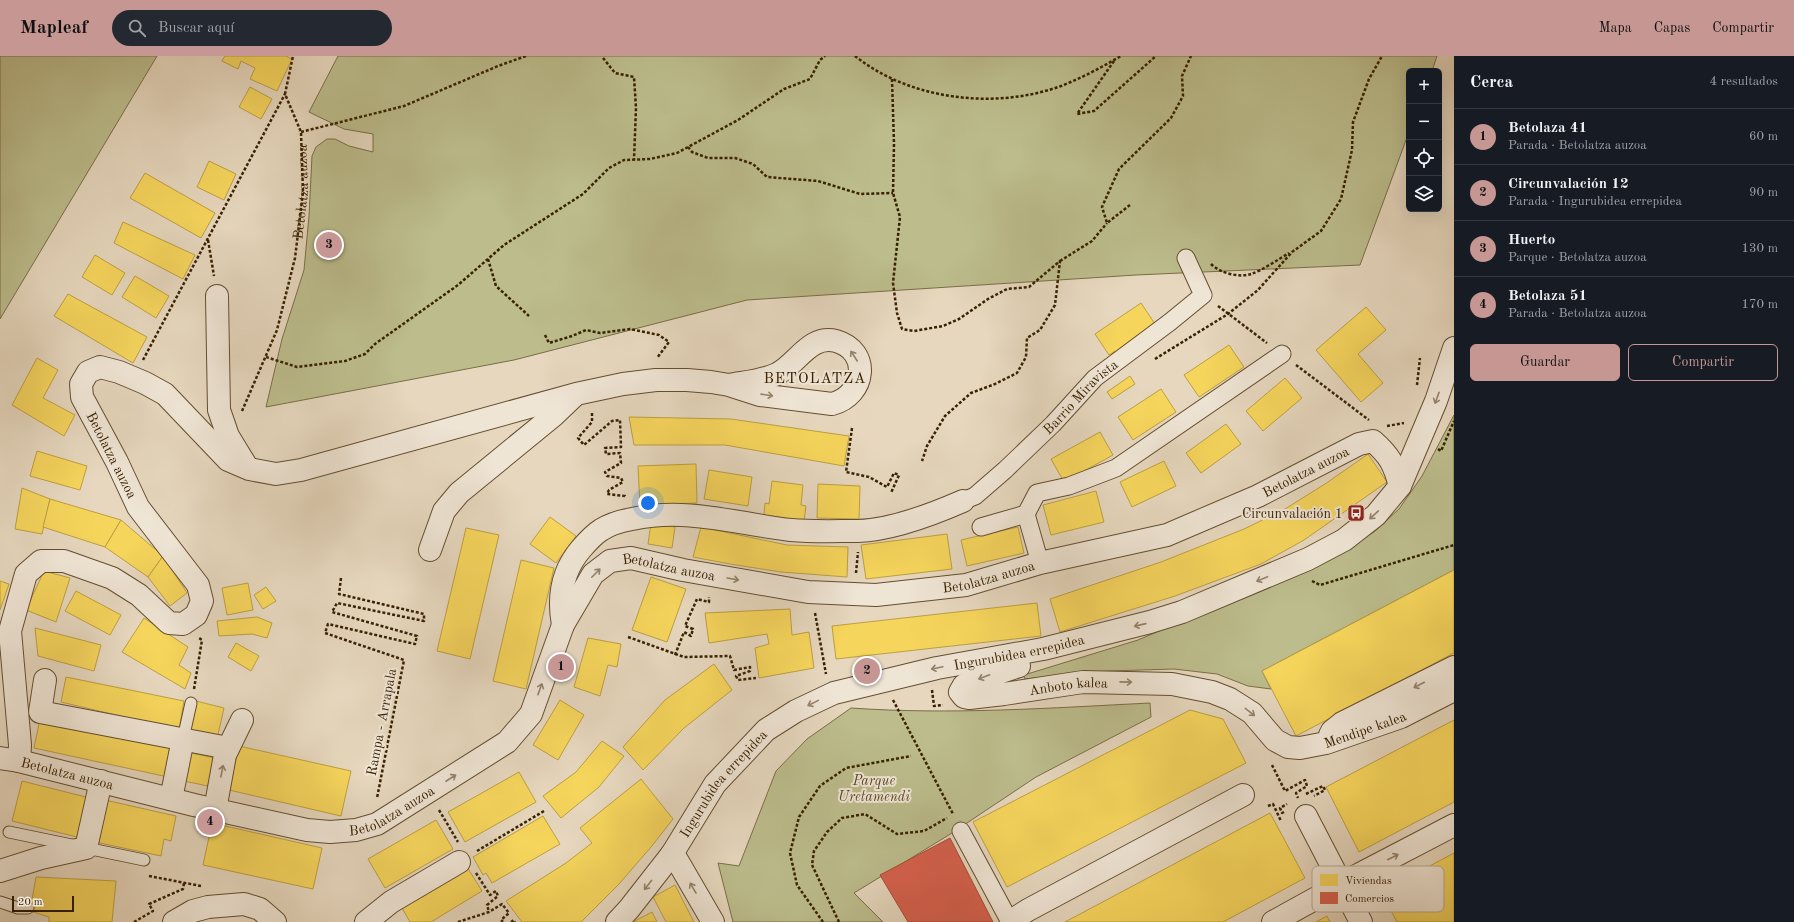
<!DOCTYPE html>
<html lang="es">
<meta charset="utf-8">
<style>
body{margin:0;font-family:"Old Standard TT",serif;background:#242831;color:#f1f3f6}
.controls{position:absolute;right:12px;top:12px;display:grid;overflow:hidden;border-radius:6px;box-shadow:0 4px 16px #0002}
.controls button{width:36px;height:36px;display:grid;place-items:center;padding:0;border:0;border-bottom:1px solid #363941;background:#171b24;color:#f1f3f6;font:20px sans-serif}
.scale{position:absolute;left:12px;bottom:10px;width:62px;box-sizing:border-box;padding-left:4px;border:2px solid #382101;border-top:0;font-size:11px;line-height:14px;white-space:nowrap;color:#382101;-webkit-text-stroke:3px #efe5d5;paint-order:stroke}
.you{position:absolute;left:648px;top:447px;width:14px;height:14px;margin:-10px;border:3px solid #fff;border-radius:50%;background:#1a73e8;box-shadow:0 0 0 6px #1a73e833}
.badge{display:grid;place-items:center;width:26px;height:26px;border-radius:50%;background:#c59692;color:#111;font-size:13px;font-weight:700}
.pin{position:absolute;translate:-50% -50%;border:2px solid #fff;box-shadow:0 1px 4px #0006}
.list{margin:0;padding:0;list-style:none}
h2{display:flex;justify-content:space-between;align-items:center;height:52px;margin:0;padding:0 16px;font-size:17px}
h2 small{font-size:13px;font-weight:400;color:#9ea1a6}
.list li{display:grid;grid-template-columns:26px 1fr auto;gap:12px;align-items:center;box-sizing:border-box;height:56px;padding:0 16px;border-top:1px solid #363941}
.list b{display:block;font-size:15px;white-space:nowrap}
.list p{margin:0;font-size:13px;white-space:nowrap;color:#9ea1a6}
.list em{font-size:13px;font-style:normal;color:#9ea1a6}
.actions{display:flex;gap:8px;padding:12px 16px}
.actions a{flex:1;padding:9px 0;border:1px solid #c59692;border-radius:6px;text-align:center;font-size:14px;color:#c59692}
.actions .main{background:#c59692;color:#111}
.icon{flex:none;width:22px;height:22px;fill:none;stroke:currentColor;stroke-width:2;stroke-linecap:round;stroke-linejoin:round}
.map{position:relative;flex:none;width:1454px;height:866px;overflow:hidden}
header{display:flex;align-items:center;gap:24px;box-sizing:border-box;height:56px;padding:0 20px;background:#c59692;color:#111}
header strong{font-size:19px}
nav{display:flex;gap:22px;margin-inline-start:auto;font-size:14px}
.search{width:280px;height:36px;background:#242831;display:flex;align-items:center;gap:10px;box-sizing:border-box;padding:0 14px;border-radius:22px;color:#9ea1a6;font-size:15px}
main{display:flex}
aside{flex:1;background:#171b24}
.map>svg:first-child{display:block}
.green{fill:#bcbc8c;stroke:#7a6e46}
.homes{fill:#f6d55c;stroke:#bd9f41}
.shops{fill:#d6604d;stroke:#a74d36}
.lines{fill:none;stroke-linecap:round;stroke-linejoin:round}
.service-casing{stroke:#644e30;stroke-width:13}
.pedestrian-casing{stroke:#644e30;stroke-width:19}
.minor-casing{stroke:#644e30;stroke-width:24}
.path{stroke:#382101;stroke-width:2.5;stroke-dasharray:3 2;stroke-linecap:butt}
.service{stroke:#efe5d5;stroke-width:11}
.pedestrian{stroke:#efe5d5;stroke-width:17}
.minor{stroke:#efe5d5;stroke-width:22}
.oneway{stroke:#94836b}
.labels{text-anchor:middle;stroke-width:4;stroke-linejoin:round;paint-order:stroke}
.street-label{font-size:14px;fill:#382101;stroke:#efe5d5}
.poi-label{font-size:14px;fill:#382101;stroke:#efe5d5;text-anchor:end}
.park-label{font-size:14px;font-style:italic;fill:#594824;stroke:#efe5d5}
.neighbourhood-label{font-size:15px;letter-spacing:1px;fill:#382101;stroke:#efe5d5}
.key{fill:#efe5d5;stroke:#b8aa95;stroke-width:1}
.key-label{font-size:11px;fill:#382101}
</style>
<header>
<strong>Mapleaf</strong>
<div class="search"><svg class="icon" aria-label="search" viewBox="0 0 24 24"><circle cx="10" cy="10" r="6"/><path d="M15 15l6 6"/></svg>Buscar aquí</div>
<nav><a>Mapa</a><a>Capas</a><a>Compartir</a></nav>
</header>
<main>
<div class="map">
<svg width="1454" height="866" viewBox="0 0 1454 866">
<rect width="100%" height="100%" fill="#e6d7be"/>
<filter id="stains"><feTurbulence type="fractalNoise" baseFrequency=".005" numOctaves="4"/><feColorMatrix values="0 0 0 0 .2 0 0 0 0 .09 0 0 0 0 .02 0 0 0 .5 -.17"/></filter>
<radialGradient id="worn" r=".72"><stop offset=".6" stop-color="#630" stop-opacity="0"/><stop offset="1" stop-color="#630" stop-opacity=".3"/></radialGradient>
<g class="green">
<polygon points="0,0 157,0 0,263"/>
<polygon points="338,0 1437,0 1432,15 1409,15 1409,76 1360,209 1136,219 747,244 514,304 266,351 282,283 304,214 309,160 312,100 316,91 327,83 335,83 349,90 373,96 373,78 344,73 309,56"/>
<polygon points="1454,359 1454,514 1262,615 1271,633 1248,630 1217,618 1174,613 1108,615 1025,623 1024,621 1024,619 1138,584 1324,505 1374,476 1399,453 1422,420"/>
<path d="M1150 647 1151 661 1036 721 952 777 854 837 883 866H733L718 807 739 810 776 715 807 683 851 652C951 659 1050 652 1150 647Z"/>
</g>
<g class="homes">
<polygon points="225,0 286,0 292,3 277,35 250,23 255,12 241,5 238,13 222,5"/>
<polygon points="250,31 272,43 261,63 239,51"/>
<polygon points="209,105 236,118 224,144 197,131"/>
<polygon points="145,117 215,157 201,182 130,142"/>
<polygon points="123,166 195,199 183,223 114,187"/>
<polygon points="95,199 125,217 112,239 82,221"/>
<polygon points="135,220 169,240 156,262 122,241"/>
<polygon points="68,238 147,281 133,307 54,260"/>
<polygon points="1141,247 1155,268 1117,298 1115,295 1109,299 1095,278"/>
<polygon points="1366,251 1386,274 1358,298 1383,327 1361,346 1316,294"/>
<polygon points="1229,289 1244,311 1199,341 1184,319"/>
<polygon points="37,302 58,314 43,342 75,359 64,380 12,349"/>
<polygon points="1130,320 1135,328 1112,343 1107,336"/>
<polygon points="1285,322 1302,342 1263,375 1246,355"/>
<polygon points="1161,333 1176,356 1133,384 1118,361"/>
<polygon points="629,361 731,363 849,380 844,410 725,389 634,389"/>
<polygon points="1226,368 1241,388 1201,417 1186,397"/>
<polygon points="1100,376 1113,399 1064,426 1051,403"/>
<polygon points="37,395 87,410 80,434 30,420"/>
<polygon points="1368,398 1387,426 1304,484 1261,508 1175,540 1060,576 1050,543 1161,506 1244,473 1285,453 1325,428"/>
<polygon points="1164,405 1176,430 1132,451 1120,426"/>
<polygon points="696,408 697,447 640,449 638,410"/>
<polygon points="709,414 752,421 748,450 704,443"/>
<polygon points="772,425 803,429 801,449 806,450 804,465 764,459 765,447 769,448"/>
<polygon points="818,428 860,430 859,463 817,462"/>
<polygon points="22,432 50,443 42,478 15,473"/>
<polygon points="1096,435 1104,466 1051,479 1043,449"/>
<polygon points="50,443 121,464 105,491 43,471"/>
<polygon points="550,461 576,480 556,507 530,488"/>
<polygon points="121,464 163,500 148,521 105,491"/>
<polygon points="651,467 675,471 672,492 648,488"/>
<polygon points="701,471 787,489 848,491 847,521 781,516 730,508 693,501"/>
<polygon points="1018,471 1024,497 967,510 961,484"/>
<polygon points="466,472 499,479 470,603 437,595"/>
<polygon points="947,478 952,513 866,523 861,489"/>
<polygon points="163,500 187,537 170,550 148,521"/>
<polygon points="521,504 554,512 526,633 493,625"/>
<polygon points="1454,514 1454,597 1296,680 1262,615"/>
<polygon points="44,515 70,522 56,566 26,554"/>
<polygon points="651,521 686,533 667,586 632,574"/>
<polygon points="0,525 9,528 0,554"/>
<polygon points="248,527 253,554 227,559 222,532"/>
<polygon points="266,531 276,545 263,553 254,539"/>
<polygon points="76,535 121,559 110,579 65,555"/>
<polygon points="1037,547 1041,580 836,603 832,570"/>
<polygon points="790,553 792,579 809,576 814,612 759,622 755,592 769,588 767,578 709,587 705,557"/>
<polygon points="257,561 272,567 267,582 252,578 219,580 217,565"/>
<polygon points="144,562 188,591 179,609 191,617 185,633 122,596"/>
<polygon points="35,572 101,589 94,615 38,600"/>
<polygon points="588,582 621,588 617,611 608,609 600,640 574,631"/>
<polygon points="236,587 259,600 251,615 228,601"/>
<polygon points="714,608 732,634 684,672 643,714 623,691 665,644"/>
<polygon points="66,621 184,645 179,674 61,646"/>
<polygon points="560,644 584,659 558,704 533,689"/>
<polygon points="196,645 224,652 217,683 189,676"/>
<polygon points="1190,654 1223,663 1246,707 1007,831 973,766"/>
<polygon points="40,663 174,692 168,721 34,692"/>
<polygon points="1454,664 1454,746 1359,796 1326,731"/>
<polygon points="602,685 624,700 599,731 561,762 543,740 576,716"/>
<polygon points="239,690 351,715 341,760 229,734"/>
<polygon points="186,696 215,702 208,730 179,724"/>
<polygon points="519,716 536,746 465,786 448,756"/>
<polygon points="641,723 673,763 651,791 619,828 581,866 522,866 506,845 566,807 592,787 580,772"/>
<polygon points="22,725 90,742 81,782 12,765"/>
<polygon points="105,744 176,760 171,785 164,783 161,800 95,786"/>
<polygon points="1270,757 1305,822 1223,866 1065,866"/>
<polygon points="543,760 560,788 492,827 486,817 483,819 473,801"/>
<polygon points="436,764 453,793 385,832 368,803"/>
<polygon points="212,767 322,792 313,833 203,809"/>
<polygon points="1454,797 1454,866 1397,866 1381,836"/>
<polygon points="464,806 482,835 431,866 410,866 398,845"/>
<polygon points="36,821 116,825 112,866 49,866 49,861 30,855"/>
<polygon points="675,829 694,866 666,866 653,841"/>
<polygon points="652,856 657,866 633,866"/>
<polygon points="1327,860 1330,866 1316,866"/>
</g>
<polygon class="shops" points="950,782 993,866 908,866 880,819"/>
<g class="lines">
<defs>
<g id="service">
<polyline points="183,683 191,647"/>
<polyline points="9,776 144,804"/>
<polyline points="0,846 18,852 28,852"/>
</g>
<g id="pedestrian">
<path id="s2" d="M963 445 975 440 1005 414 1053 368 1095 322 1170 266 1203 239 1186 202"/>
<polyline points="1026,458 1040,507"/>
<polyline points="981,471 1026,458 1037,437 1069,430 1116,412 1282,298"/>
<polyline points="961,775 1010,866"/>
</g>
<g id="minor">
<polyline points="217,240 219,354 228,380 247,411"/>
<polyline points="430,494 444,455 459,437 553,360 575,339"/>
<path d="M563 569C558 542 562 515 581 493 587 486 593 479 601 474 610 468 621 465 632 463 688 451 737 468 791 474 813 476 836 475 858 475 892 474 931 459 963 445"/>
<path id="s3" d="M1019 610 971 626 964 629 960 636 964 641 969 642 1004 638 1083 626 1172 628 1212 636 1230 643 1252 657 1275 684 1288 691 1300 692 1326 687 1401 661 1454 634"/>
<polyline points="45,624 40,656 228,692"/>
<polyline points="1330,679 1332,675 1342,667 1454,611"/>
<path id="s4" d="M0 702 19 705 194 749 307 774 330 776 356 774 377 768 507 686 531 658 563 569 593 518 610 505 631 502 683 514 808 536 876 539 966 529 1040 507 1167 479 1258 440 1359 388 1373 385C1390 400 1394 408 1400 430"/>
<path d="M19 705 20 689 10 575 26 518 41 505H64L112 522 139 539 169 567 183 568 196 559 202 545 198 529 138 451 117 406 82 341 81 328 88 316 100 311 119 316 145 327 165 338 228 404 249 413 276 418 301 414 576 338 623 328 656 324H687L711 326 729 329 760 339 832 348C866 339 871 295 836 285 810 278 797 308 777 318 762 325 745 326 729 329"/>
<polyline points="171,743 183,683"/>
<polyline points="215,754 225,699 242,664"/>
<polyline points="1306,760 1361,866"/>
<polyline points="672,798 677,804 713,866"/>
<polyline points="0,815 41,802 86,792 101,725"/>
<polyline points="174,866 193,855 208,851 244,848 260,853 275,866"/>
<polyline points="366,866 391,846 459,806"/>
<path id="s5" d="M617 866 629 853 672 798 715 728 766 674 796 655 834 637 937 612 1043 593 1150 566 1182 556 1308 503 1344 484 1376 459 1400 430 1436 345 1454 292"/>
<polyline points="1014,866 1017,861 1028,854 1243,739"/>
<polyline points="1273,866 1360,818 1454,769"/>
</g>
</defs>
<use href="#service" class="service-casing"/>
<use href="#pedestrian" class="pedestrian-casing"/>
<use href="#minor" class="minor-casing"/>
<g class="path">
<path d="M855 0C910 44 995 54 1061 30 1082 22 1102 11 1121 0"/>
<polyline points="603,2 615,17 634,21 636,52 634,104"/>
<polyline points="1114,5 1077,58 1094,55 1156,0"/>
<polyline points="892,23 894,88 893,137 900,161 893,227 897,257 902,273 914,275 943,270 959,263 988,243 1007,233 1029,231 1060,205 1055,249 1040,274 1027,282 1026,301 1017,317 995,328 971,337 945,360 927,390 922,405"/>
<polyline points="301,76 404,50 498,10 526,0"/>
<polyline points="688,91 692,96 708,102 735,102 753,108 767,121 818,125 860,138 893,137"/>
<polyline points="1130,149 1107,167 1102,151 1119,113 1171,62 1183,40 1182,20 1191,0"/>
<polyline points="208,184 214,220"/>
<polyline points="488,203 496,230 529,260"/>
<polyline points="1060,205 1092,185 1107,167"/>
<path d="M1211 208C1220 217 1239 222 1251 218 1261 215 1279 203 1289 197"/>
<polyline points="1218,250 1267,287"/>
<polyline points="545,279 549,287 572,280 586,274 600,277 630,273 659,279 669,286 657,302"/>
<polyline points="266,301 297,311 345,305 365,298 375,288 458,229 504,189 583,138 609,112 624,104 650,103 677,97 738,64 784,33 810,23 820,4 825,0"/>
<polyline points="1155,303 1228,258 1258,234 1292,196 1321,175 1341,143 1352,94 1353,66 1369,23 1382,0"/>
<polyline points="143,304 285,38"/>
<polyline points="1296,309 1369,364"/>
<polyline points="1417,329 1420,302"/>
<path id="s1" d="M242 355 277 274 295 202 303 136 301 76 285 38 293 0"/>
<polyline points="592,357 592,366 578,382 584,389 612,365 620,364 621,391 605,392 606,398 620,397 621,407 605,416 607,420 621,422 623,426 609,434 607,438 625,440 626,442"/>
<polyline points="1387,370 1404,367"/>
<polyline points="852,372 846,416 869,421 887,431 894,417 899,419 891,437"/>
<polyline points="1438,393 1441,395 1454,365"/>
<polyline points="856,517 858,496"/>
<polyline points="341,522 339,538 424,558 424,565 337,547 332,556 417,580 415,588 328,568 325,577 404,604 377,742"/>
<polyline points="1312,525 1320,529 1454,489"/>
<polyline points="815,557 826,618"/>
<polyline points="628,581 684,601 730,600 734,614 750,611 750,615 736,620 738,624 756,622"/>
<polyline points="675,599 684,576 691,580 693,573 685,570 697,543 709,546 709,541"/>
<polyline points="194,633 202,584 199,582"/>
<polyline points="932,634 934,650 943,649"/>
<polyline points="893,644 953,758"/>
<polyline points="1272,709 1285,735 1305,724 1307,730 1296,737 1298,742"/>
<polyline points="1306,738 1323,730 1325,734 1314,740"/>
<polyline points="1268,750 1273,748 1281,765"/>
<polyline points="439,754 458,786"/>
<polyline points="1284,756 1282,757 1280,752 1287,748"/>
<polyline points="477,795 544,755"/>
<polyline points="476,817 490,839 496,835 498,840 487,849 489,856"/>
<polyline points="149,820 201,830"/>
<polyline points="134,866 153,855 149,848 183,833 184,827"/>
<polyline points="458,866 489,856 502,848 509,857 501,864 503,866"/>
<polyline points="511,866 514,864 515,866"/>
<polyline points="823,866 797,829 790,797 799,761 820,730 846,712 911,700"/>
<polyline points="839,866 812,809 814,795 827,776 842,762 865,758 897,778 924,775 947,762"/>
</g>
<use href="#service" class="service"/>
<use href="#pedestrian" class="pedestrian"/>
<use href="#minor" class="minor"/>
</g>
<defs><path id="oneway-shaft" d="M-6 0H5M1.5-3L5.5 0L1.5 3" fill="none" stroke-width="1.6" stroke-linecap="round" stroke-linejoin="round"/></defs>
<g class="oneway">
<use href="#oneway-shaft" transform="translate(854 300) rotate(-123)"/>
<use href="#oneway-shaft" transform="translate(767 339) rotate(8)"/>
<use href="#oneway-shaft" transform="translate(1437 342) rotate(110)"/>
<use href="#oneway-shaft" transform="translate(1374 459) rotate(137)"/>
<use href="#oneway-shaft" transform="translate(596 517) rotate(-45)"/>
<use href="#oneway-shaft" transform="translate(733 523) rotate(10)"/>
<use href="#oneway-shaft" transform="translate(1262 523) rotate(157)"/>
<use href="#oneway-shaft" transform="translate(1140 569) rotate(167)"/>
<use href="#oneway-shaft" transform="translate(937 612) rotate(168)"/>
<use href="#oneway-shaft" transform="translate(984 621) rotate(159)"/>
<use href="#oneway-shaft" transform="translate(1126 626) rotate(1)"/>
<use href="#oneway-shaft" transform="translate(1419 629) rotate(153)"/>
<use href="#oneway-shaft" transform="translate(540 633) rotate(-70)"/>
<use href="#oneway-shaft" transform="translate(813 647) rotate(154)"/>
<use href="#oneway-shaft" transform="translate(1250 656) rotate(38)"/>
<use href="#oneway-shaft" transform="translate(222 715) rotate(-79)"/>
<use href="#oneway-shaft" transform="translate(451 722) rotate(-33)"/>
<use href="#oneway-shaft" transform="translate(1393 801) rotate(-27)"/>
<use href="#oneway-shaft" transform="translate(648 829) rotate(128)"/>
<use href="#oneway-shaft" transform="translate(693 832) rotate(-120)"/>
</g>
<defs>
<symbol id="bus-square" viewBox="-11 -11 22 22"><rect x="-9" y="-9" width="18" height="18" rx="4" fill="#8f2418" stroke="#efe5d5"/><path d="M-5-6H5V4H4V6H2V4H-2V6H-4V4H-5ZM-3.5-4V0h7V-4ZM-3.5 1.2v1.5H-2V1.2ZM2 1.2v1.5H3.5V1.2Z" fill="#fff"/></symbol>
</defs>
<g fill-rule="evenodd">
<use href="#bus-square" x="1346" y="447" width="20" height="20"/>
</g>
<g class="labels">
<g class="street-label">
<text dy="5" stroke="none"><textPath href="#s1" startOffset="229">Betolatza auzoa</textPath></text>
<text dy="5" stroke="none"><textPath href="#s2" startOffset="158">Barrio Miravista</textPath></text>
<text transform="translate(112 399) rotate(63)" y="5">Betolatza auzoa</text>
<text dy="5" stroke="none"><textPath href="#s4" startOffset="1472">Betolatza auzoa</textPath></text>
<text dy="5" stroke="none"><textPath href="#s4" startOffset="812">Betolatza auzoa</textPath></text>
<text dy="5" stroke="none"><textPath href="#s4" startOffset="1136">Betolatza auzoa</textPath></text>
<text dy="5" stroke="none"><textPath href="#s5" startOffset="511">Ingurubidea errepidea</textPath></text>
<text dy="5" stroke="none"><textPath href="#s3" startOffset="178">Anboto kalea</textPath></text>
<text transform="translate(381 666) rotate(-79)" y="5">Rampa - Arrapala</text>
<text dy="5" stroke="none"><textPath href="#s3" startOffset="498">Mendipe kalea</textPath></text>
<text dy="5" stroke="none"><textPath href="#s4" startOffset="69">Betolatza auzoa</textPath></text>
<text dy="5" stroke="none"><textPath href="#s5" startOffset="175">Ingurubidea errepidea</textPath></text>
<text dy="5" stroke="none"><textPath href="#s4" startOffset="405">Betolatza auzoa</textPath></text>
</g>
<g class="poi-label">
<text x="1343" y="462">Circunvalación 1</text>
</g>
<g class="park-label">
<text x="874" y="729">Parque<tspan x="874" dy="16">Uretamendi</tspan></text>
</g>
<g class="neighbourhood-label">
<text x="815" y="327">BETOLATZA</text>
</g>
</g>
<rect x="1312" y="810" width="132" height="46" rx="6" class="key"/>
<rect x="1320" y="818" width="18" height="12" fill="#f6d55c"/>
<rect x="1320" y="836" width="18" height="12" fill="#d6604d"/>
<g class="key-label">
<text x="1345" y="828">Viviendas</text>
<text x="1345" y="846">Comercios</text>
</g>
<rect width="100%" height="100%" filter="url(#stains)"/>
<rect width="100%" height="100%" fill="url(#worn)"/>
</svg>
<div class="controls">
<button>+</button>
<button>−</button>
<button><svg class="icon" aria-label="locate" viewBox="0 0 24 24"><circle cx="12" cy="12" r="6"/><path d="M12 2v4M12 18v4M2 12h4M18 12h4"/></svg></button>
<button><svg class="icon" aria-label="layers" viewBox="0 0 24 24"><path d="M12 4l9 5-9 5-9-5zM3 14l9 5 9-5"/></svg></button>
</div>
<div class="scale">20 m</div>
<div class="you"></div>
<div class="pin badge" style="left:561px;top:611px">1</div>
<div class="pin badge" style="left:867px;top:615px">2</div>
<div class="pin badge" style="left:329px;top:189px">3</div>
<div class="pin badge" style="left:210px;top:766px">4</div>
</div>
<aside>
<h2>Cerca<small>4 resultados</small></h2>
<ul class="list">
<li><span class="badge">1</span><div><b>Betolaza 41</b><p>Parada · Betolatza auzoa</p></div><em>60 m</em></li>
<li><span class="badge">2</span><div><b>Circunvalación 12</b><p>Parada · Ingurubidea errepidea</p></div><em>90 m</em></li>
<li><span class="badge">3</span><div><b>Huerto</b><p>Parque · Betolatza auzoa</p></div><em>130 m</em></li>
<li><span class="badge">4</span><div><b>Betolaza 51</b><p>Parada · Betolatza auzoa</p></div><em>170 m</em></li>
</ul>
<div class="actions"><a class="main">Guardar</a><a>Compartir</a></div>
</aside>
</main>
